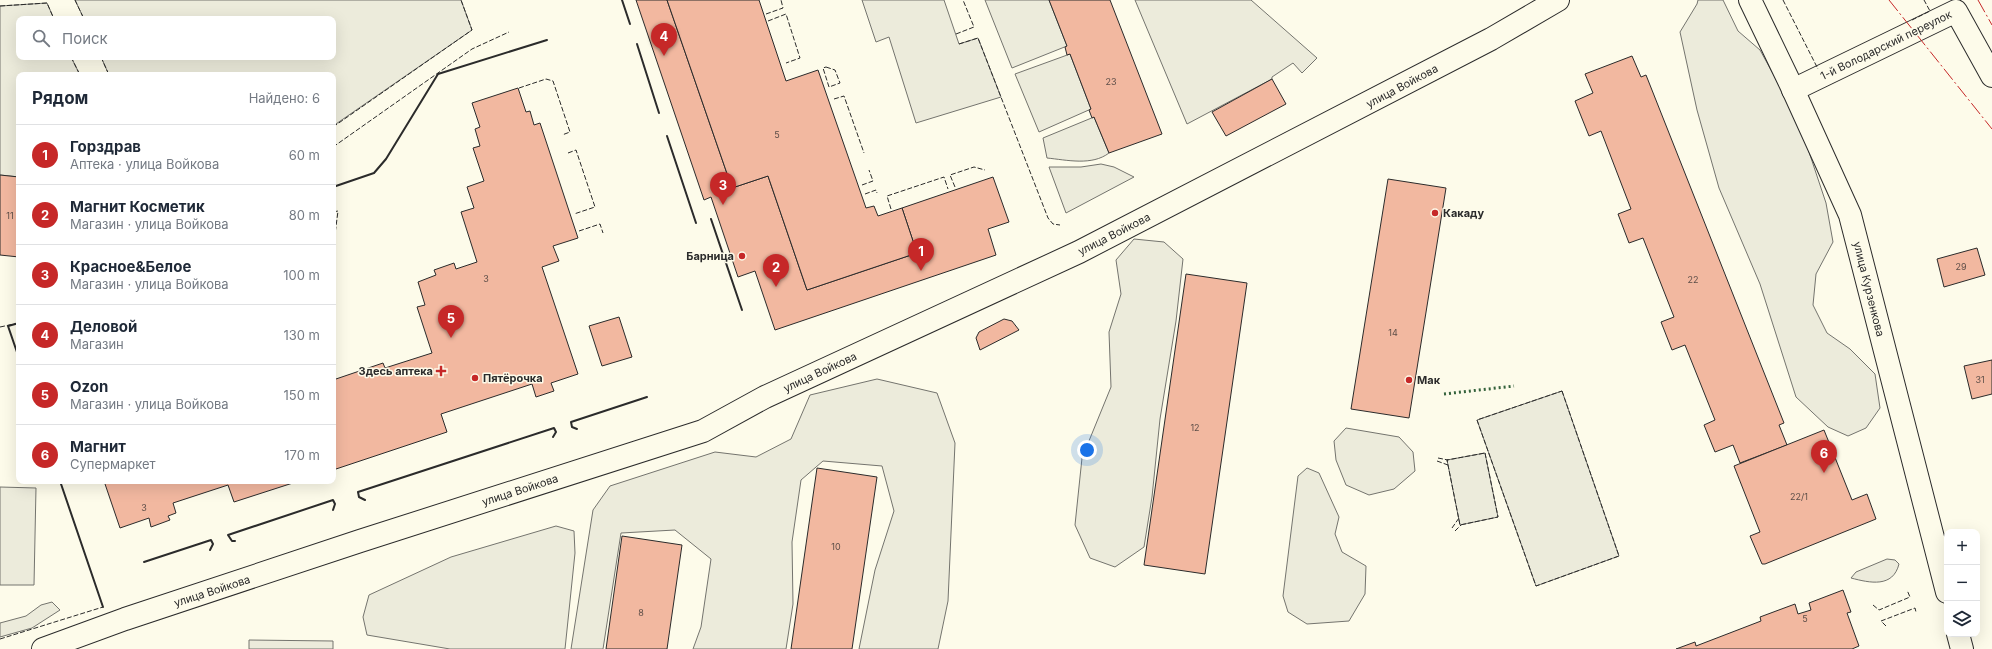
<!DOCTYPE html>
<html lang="ru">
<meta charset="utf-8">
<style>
body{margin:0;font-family:Inter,sans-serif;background:#f2f2f3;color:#1f2937}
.controls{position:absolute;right:12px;bottom:12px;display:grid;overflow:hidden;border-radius:8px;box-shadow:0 4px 16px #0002}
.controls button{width:36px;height:36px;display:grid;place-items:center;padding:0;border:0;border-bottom:1px solid #e0e1e3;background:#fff;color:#1f2937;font:20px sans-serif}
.you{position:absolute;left:1087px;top:450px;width:14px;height:14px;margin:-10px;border:3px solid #fff;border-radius:50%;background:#1a73e8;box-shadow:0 0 0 6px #1a73e833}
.badge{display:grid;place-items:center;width:26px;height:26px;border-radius:50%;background:#c62828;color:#fff;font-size:13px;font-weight:700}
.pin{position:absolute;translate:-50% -33px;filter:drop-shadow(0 1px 2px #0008)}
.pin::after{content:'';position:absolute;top:21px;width:14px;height:12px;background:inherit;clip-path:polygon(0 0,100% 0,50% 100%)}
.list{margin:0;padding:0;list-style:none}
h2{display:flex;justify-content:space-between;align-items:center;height:52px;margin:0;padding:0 16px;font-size:17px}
h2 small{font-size:13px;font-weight:400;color:#747a83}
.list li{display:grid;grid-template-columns:26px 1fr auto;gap:12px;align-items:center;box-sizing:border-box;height:60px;padding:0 16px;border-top:1px solid #e0e1e3}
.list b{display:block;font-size:15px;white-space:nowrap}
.list p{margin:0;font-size:13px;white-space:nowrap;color:#747a83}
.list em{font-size:13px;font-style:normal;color:#747a83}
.icon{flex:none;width:22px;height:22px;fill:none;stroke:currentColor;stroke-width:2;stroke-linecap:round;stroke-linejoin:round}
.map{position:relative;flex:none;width:1992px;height:649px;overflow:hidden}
.search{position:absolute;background:#fff;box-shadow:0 4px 16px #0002;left:16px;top:16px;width:320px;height:44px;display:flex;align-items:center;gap:10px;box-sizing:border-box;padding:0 14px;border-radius:8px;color:#747a83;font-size:15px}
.panel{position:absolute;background:#fff;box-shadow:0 4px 16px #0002;left:16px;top:72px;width:320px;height:412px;border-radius:8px}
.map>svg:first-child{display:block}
.green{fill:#ecebdb;stroke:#74746e}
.building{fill:#f2b8a0;stroke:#2b2b2b}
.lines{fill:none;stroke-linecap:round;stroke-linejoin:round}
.street-casing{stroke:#2b2b2b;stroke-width:24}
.street{stroke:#fdfbea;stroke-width:22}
.hedge{stroke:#34623c;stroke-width:3;stroke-dasharray:2 3;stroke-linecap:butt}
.fence{stroke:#2b2b2b;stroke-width:1;stroke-dasharray:5 2;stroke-linecap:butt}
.wall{stroke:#2b2b2b;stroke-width:2}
.power{stroke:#c62828;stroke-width:1;stroke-dasharray:14 3 2 3;stroke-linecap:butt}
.poi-dot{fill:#c62828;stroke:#fdfbea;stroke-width:1.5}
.labels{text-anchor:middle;stroke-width:3;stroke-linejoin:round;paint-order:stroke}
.number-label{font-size:9px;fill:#5d4e48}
.street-label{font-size:11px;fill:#2b2b2b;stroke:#fdfbea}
.poi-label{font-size:11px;font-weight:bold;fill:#2b2b2b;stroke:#fdfbea;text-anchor:start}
</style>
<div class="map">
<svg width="1992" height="649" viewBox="0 0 1992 649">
<rect width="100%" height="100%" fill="#fdfbea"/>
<g class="green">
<polygon points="75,0 461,0 472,30 333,126 333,75 109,75 101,57 333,57 333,19 84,19"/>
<polygon points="862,0 944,0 959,44 978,38 1001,97 916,123 889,37 876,42"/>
<polygon points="985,0 1049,0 1067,46 1012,68"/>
<polygon points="1135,0 1251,0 1317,58 1302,73 1293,63 1272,77 1272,79 1187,124"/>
<polygon points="1698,0 1723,0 1738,31 1760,50 1798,119 1826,203 1833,242 1816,274 1813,305 1827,333 1850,349 1875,374 1880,408 1866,428 1848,436 1828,427 1796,397 1760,284 1719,188 1697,110 1680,32 1697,4"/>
<polygon points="47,3 54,19 19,19 19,57 71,57 80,75 19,75 19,177 0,175 0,6"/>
<polygon points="1070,54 1091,109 1039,132 1015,74"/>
<path d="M1094 117 1109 153C1092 166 1067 160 1047 158L1043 138Z"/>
<polygon points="1101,164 1114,167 1134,177 1066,213 1049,167 1081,167"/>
<polygon points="1134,239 1164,242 1183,259 1176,321 1160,419 1152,497 1144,547 1115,567 1090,558 1075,525 1082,458 1111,387 1109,332 1121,294 1116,260"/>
<polygon points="877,379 937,393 955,443 948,601 938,649 859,649 875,570 894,511 882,466 823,461 801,480 792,542 793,604 786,649 693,649 701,627 711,559 675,530 621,533 603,649 571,649 593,510 610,486 715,452 756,457 791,439 810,395"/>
<polygon points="1562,391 1619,556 1536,586 1477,420"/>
<polygon points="1346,428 1399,437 1413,452 1415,471 1394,489 1369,495 1346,485 1336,460 1334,441"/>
<polygon points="1485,453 1498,517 1460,525 1447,460"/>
<polygon points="1307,468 1319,473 1339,517 1335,534 1342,552 1366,566 1365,594 1349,621 1307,624 1288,612 1283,596 1298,476"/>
<polygon points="0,487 36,488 34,585 0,585"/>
<polygon points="556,526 574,531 575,553 565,649 450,649 367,635 363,617 369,595 451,557"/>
<path d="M1887 559 1895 560 1899 564C1893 588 1870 583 1851 578L1856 572Z"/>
<polygon points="52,602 60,610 32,628 0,637 0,623 26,616 41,605"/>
<polygon points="249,640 333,641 333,649 249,649"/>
</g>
<g class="building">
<polygon points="636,0 667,0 732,188 768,176 807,290 917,253 902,208 993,177 1009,222 988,229 996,255 775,330 755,271 738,277 711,197 704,200"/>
<polygon points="667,0 759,0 786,81 818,70 866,208 874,206 878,216 902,208 917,253 807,290 768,176 732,188"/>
<polygon points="1049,0 1110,0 1162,134 1109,153 1094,117 1092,118 1089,110 1091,109 1070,54 1067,55 1065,47 1067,46"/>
<polygon points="1632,56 1641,77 1646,75 1784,423 1779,425 1787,445 1740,463 1733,445 1715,452 1704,425 1715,420 1685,345 1672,350 1661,322 1674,317 1643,238 1629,243 1618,214 1631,209 1601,131 1589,136 1575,101 1593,93 1585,74"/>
<polygon points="1272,79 1286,104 1226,136 1212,112"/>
<polygon points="518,88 526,112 530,111 534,125 540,123 578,238 553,246 559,261 542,267 578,374 551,383 554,391 536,397 532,384 441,414 447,432 333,470 333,380 383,363 385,368 432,353 417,307 425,305 418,282 436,275 434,270 454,263 456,269 477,262 461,212 474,208 467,187 484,181 473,148 480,146 475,129 480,127 472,103"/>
<polygon points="0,175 19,177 19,257 0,255"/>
<polygon points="1388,179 1446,188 1409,418 1351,409"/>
<polygon points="1977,248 1985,275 1944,287 1937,259"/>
<polygon points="1186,274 1247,283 1205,574 1144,565"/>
<polygon points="619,317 632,357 602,366 589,326"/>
<polygon points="1004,319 1012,321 1019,330 980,350 976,338 979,332"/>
<polygon points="1992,360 1992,394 1972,399 1964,366"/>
<polygon points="1824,430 1852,500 1867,494 1876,519 1765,564 1762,564 1750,536 1760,532 1734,466"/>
<polygon points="817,468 877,477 852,649 791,649"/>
<polygon points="104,481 299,481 234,502 228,485 173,503 176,513 168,516 170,520 151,527 149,518 120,528"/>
<polygon points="622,536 682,545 667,649 606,649"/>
<polygon points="1843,590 1851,612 1847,613 1859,646 1852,649 1676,649 1695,642 1696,646 1761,621 1760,617 1795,604 1798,614 1811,610 1809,603"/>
</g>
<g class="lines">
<defs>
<g id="street">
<polyline points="1750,0 1790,83 1850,215 1947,592"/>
<polyline points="1793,90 1956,11 1992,76"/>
<polyline points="1958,634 1962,649"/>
<polyline points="43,649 125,619 360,541 703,431 765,397 1079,252 1491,39 1558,0"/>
</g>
</defs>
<use href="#street" class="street-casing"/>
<use href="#street" class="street"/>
<polyline class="hedge" points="1444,394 1514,386"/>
<g class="fence">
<polyline points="75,0 84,19"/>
<polyline points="1783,0 1818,69"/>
<polyline points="0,6 47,3 54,19"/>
<polyline points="766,14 783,8 781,0"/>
<polyline points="1912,20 1930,11 1924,0"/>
<polyline points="768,21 786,14 800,58 786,63"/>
<polyline points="956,34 974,27 963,0"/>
<polyline points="959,44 978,38 1048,218 1053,224 1060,225"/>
<polyline points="71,57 80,75"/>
<polyline points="101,57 109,75"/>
<polygon points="826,67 835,70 840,83 829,87 823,68"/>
<polyline points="519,88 546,79 553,81 570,132 562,135"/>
<polyline points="834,99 844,96 864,153"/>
<polyline points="333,127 472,30 461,0"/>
<polyline points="333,147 472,49 509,32"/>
<polyline points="568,153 576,150 595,207 574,214"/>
<polyline points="862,185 873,181 869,170"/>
<polyline points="955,187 950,175 974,167 985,170"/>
<polyline points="865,194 876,190 877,193"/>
<polyline points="891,209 887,196 944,177 948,189"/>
<polyline points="333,212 338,211 333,250"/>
<polyline points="579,231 600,224 603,233"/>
<polyline points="19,325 17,325 19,332"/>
<polyline points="0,327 19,323"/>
<polygon points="1562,391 1619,556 1536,586 1477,420"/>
<polygon points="1485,453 1498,517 1460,525 1447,460"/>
<polyline points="1438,458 1448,460"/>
<polyline points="1437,461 1448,465"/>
<polyline points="1452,528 1459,518"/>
<polyline points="1455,531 1461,525"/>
<polyline points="1873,605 1879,610 1910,597 1907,590"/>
<polyline points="1886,626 1881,621 1915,608 1916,612"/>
<polyline points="0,639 103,607"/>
</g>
<g class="wall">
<polyline points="622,0 630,24"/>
<polyline points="637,44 659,113"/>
<polyline points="667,136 696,223"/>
<polyline points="333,187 374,173 386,159 438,74 547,40"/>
<polyline points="711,219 742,310"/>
<polyline points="19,323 8,326 19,358"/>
<polyline points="577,429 572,427 571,422 647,397"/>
<polyline points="60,481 103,607"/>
<polyline points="365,500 359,497 358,492 554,428 556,432 553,437"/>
<polyline points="235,541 232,541 228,535 333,500 335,504 333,510"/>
<polyline points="144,562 211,540 213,544 210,550"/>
</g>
<g class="power">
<polyline points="1889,0 1992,129"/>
<polyline points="1978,0 1992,25"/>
</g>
</g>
<g class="poi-dot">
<circle cx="1435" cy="213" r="4"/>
<circle cx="742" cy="256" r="4"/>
<path d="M439 365h4v4h4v4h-4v4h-4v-4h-4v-4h4z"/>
<circle cx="475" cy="378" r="4"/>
<circle cx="1409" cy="380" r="4"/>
</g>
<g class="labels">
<g class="number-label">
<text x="1111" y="85">23</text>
<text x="777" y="138">5</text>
<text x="10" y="219">11</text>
<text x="1961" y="270">29</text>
<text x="486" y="282">3</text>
<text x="1693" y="283">22</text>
<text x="1393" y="336">14</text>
<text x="1980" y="383">31</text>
<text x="1195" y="431">12</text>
<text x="1799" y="500">22/1</text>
<text x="144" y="511">3</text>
<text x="836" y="550">10</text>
<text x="641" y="616">8</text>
<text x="1805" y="622">5</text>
</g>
<g class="street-label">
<text transform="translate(1886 45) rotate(-26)" y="4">1-й Володарский переулок</text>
<text transform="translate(1402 86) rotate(-28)" y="4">улица Войкова</text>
<text transform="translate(1114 234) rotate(-27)" y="4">улица Войкова</text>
<text transform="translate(1869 289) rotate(76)" y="4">улица Курзенкова</text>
<text transform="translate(820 372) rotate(-25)" y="4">улица Войкова</text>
<text transform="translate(520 490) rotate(-18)" y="4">улица Войкова</text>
<text transform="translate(212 591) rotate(-18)" y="4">улица Войкова</text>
</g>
<g class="poi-label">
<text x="1443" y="217">Какаду</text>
<text x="734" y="260" text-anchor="end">Барница</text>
<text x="433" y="375" text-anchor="end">Здесь аптека</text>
<text x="483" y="382">Пятёрочка</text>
<text x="1417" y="384">Мак</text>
</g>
</g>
</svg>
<div class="controls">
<button>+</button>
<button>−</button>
<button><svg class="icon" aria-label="layers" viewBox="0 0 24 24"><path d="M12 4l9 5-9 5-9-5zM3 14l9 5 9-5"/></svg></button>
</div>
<div class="you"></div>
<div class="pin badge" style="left:921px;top:271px">1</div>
<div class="pin badge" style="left:776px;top:287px">2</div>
<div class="pin badge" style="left:723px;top:205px">3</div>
<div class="pin badge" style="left:664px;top:56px">4</div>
<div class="pin badge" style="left:451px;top:338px">5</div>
<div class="pin badge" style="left:1824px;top:473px">6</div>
<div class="search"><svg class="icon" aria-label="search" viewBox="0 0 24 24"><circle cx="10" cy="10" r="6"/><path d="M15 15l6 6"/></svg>Поиск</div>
<section class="panel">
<h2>Рядом<small>Найдено: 6</small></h2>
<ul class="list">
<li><span class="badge">1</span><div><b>Горздрав</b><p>Аптека · улица Войкова</p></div><em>60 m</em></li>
<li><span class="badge">2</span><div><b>Магнит Косметик</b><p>Магазин · улица Войкова</p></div><em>80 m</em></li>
<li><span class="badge">3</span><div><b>Красное&amp;Белое</b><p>Магазин · улица Войкова</p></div><em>100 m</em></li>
<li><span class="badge">4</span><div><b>Деловой</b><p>Магазин</p></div><em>130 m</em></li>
<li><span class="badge">5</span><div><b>Ozon</b><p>Магазин · улица Войкова</p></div><em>150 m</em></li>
<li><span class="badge">6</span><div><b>Магнит</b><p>Супермаркет</p></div><em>170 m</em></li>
</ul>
</section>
</div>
